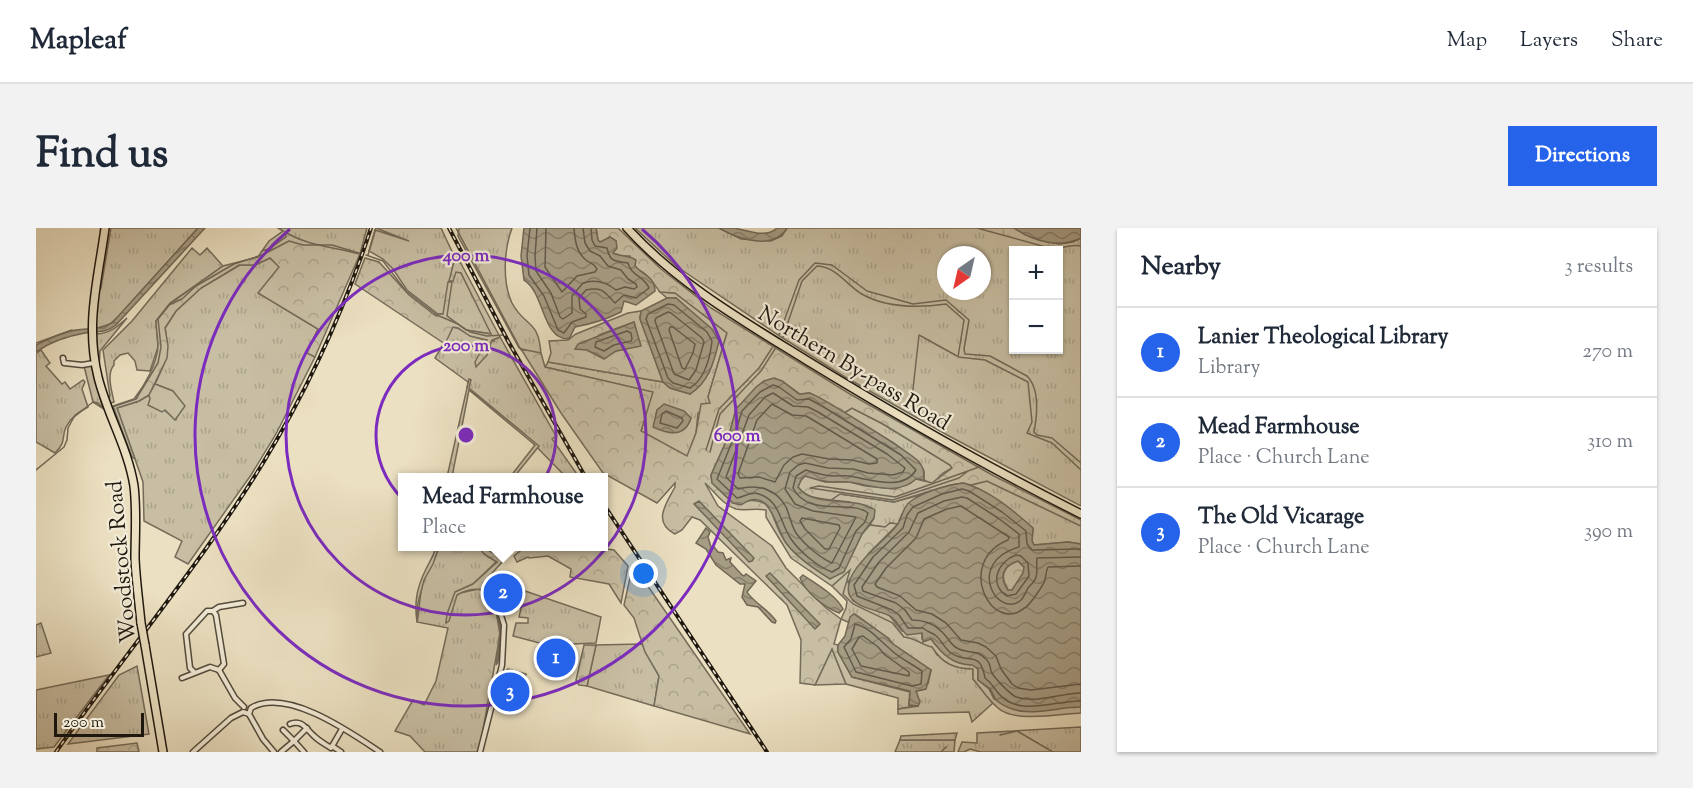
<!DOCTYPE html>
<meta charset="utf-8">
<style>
body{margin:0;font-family:"Sorts Mill Goudy",serif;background:#f2f2f3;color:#1f2937}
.controls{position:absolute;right:18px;top:18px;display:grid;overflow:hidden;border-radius:0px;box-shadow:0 2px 4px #0004}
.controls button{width:54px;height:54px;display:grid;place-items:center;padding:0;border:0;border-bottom:2px solid #e0e1e3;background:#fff;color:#1f2937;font:30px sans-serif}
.compass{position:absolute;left:901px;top:18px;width:54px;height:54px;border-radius:50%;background:#fff;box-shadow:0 2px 4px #0004;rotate:214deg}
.scale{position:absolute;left:18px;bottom:15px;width:90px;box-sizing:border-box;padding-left:6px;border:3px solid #1f180f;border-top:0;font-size:16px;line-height:21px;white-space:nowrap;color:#1f180f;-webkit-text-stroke:4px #f2ebd7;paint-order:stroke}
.you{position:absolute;left:608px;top:346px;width:21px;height:21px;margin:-15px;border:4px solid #fff;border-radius:50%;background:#1a73e8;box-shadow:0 0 0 9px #1a73e833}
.badge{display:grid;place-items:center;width:39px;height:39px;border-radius:50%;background:#2563eb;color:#fff;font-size:20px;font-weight:700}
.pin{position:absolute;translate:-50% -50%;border:3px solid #fff;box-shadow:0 2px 6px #0006}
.popup{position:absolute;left:362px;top:245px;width:210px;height:78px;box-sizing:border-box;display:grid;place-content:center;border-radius:0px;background:#fff;filter:drop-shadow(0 2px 4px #0005);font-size:20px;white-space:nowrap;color:#747a83}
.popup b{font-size:22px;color:#1f2937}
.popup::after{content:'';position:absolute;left:50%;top:100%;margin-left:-12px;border:12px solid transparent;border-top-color:#fff}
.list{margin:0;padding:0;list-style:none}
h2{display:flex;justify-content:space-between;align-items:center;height:78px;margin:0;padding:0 24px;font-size:26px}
h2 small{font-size:20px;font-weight:400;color:#747a83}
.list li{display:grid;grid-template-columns:39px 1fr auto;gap:18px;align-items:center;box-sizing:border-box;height:90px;padding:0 24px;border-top:2px solid #e0e1e3}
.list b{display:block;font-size:22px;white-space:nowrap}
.list p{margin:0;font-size:20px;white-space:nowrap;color:#747a83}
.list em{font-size:20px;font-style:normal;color:#747a83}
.map{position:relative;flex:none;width:1045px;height:524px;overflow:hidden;border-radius:0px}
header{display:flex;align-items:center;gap:36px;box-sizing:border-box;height:84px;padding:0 30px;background:#fff;border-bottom:2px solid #e0e1e3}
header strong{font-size:28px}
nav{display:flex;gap:33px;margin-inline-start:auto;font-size:21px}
.intro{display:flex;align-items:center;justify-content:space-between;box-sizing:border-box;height:144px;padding:0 36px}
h1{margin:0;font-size:42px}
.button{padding:15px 27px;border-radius:0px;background:#2563eb;color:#fff;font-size:21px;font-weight:700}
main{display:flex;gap:36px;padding:0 36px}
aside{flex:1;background:#fff;border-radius:0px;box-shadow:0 2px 4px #0004}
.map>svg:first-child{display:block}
.grass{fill:url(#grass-tufts);stroke:#746b59;stroke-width:1.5;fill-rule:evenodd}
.forest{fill:url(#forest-crowns);stroke:#746b59;stroke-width:1.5;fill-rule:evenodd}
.wetland{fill:url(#wetland-marsh);stroke:#746b59;stroke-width:1.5}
.cemetery{fill:url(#cemetery-stones);stroke:#746b59;stroke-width:1.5}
.garden{fill:#c8bea3;stroke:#746b59;stroke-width:1.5}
.water{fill:url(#water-waves);stroke:#706755;stroke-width:1.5;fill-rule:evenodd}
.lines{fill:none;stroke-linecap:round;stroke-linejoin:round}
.shore{stroke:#625a4a;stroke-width:1.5}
.stream{stroke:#706755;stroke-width:1.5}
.minor-casing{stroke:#524a3c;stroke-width:7}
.highway-casing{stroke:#1f180f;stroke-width:10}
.minor{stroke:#f2ebd7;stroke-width:4}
.highway{stroke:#ebe0c1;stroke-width:7}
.rail-casing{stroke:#1f180f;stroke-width:4}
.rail{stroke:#f2ebd7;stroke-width:1.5;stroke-dasharray:4.5;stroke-linecap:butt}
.highway-bridge-casing{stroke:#1f180f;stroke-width:10;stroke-linecap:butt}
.highway-bridge{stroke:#ebe0c1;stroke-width:7}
.ring{fill:none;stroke:#7b2cbf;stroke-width:3}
.labels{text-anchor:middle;stroke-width:4.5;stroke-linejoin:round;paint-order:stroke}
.street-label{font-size:22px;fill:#1f180f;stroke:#f2ebd7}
.centre{fill:#7b2cbf;stroke:#f2ebd7;stroke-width:3}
.ring-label{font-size:18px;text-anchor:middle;font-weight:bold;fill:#7b2cbf;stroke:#f2ebd7;stroke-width:4.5;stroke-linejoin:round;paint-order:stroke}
</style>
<header>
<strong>Mapleaf</strong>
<nav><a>Map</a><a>Layers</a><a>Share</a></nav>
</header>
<div class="intro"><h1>Find us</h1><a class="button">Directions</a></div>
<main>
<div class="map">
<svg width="1045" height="524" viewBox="0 0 1045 524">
<defs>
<pattern id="grass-tufts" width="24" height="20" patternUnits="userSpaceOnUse" patternTransform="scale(1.5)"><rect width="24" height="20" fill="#c8bea3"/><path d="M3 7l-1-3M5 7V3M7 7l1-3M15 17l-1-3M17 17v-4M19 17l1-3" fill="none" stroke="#aba38b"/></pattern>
<pattern id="forest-crowns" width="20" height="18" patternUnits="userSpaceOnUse" patternTransform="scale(1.5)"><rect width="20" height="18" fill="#c8bea3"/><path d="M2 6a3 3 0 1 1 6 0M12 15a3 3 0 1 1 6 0" fill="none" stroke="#aba38b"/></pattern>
<pattern id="wetland-marsh" width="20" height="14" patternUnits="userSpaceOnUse" patternTransform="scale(1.5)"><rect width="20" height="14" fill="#c8bea3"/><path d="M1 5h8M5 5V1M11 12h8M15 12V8" fill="none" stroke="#aba38b"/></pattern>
<pattern id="cemetery-stones" width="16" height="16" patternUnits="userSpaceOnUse" patternTransform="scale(1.5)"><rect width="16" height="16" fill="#c8bea3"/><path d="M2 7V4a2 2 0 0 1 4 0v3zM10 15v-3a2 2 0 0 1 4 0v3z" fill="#aba38b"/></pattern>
<pattern id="water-waves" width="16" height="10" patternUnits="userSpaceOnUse" patternTransform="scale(1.5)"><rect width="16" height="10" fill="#a69c84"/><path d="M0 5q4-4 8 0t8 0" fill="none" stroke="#877e6a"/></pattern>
</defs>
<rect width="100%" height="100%" fill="#ebe0c1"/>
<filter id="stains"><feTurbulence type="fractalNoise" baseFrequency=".00333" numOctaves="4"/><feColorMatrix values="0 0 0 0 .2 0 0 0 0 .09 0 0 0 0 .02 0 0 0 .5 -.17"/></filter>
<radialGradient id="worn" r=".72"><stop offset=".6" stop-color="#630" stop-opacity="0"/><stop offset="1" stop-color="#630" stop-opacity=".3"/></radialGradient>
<g class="grass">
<polygon points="75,0 162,0 86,85 74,96 59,101 60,67 65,60"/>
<path d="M242 0H331L324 26C299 20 272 19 250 5V9L233 21 226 23 233 13 247 3Z"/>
<polygon points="340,0 405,0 419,30 416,42 425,45 456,106 430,102 408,86 402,86 371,62 357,41 347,31 333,23 339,2 373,13"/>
<path d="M423 0H476C468 21 466 54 476 75 489 100 503 90 505 127L483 120 422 8Z"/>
<path d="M599 0H683L705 11 735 13 746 8 751 0H978C996 13 1025 20 1045 10V278L913 208 809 149 745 109 640 38ZM978 22H1023V122H978ZM910 27H946V63H910Z"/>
<path d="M156 20 164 27 171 20 187 38 134 75 120 93 122 119 114 143 101 142 99 133 92 125 84 127 78 133V137C70 146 76 163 78 174L75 175 72 171 74 168 67 122 96 93Z"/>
<path d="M234 30 244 39 223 65 282 101 271 125 279 129 240 206 215 247 152 336 139 329 146 313 108 293 107 254 81 180 103 173 113 167 114 171 140 191 137 163 119 156C131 131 134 127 129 100L140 83 165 60 204 37H219Z"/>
<polygon points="624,64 639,65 691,105 672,169 675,176 662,185 660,205 651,229 605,203 616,164 509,139 512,134 627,154 634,160 654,166 661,89 640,70 631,70"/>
<path d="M91 90 64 123 63 140 59 106C73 106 81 99 91 90Z"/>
<path d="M417 99C424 100 426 103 432 106 439 110 450 112 458 113L457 112 464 109 520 208 516 211 543 249H530L486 204 431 160 432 154 399 130Z"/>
<path d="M5 122 14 135 10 138 26 156 29 154 34 161 47 152 49 154 46 161 52 179C43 184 35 189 30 199 25 210 31 213 19 225L0 214V126Z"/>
<polygon points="55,137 67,180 62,175 57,174 48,138"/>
<polygon points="816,180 847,196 914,237 916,240 907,245 896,256 888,252 888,243 883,234 858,215 808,185"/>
<polygon points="951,253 1045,298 1045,316 1032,314 998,317 996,314 997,300 970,278 935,257"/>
<path d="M804 266 858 274 888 266C874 274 867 280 862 296L854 295 850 299 834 297 838 290 814 274 795 272Z"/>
<path d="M403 319H443L452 329 461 333 437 356 419 364 410 394 419 366 443 361 453 363 458 371 464 407 443 524H389L374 508 359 503 377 472 388 477 400 453 412 400 381 394C384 381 383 368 387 355 391 342 399 331 403 319Z"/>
<path d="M813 342 868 409C880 410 886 417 897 419L901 427 937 441V451L957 475 936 494 933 484 862 486V481L882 478 880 463 886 462 892 456 895 442 857 416 852 410 819 386 812 394 805 391 810 380 811 373 796 358Z"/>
<polygon points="489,363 565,389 560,415 511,417 477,408 480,395 492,395 492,390 483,389"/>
<polygon points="5,395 15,425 0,429 0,397"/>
<polygon points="606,416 623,448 618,478 551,458 560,417"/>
<polygon points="796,421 810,456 779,457"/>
<polygon points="101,438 113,506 32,516 83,447"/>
<polygon points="73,447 18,519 0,521 0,462"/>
<polygon points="1045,499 1045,524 945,524 934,521 928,524 922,524 926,514 941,515 941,505"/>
<polygon points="864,512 919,512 918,524 859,524"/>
</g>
<g class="forest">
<path d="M560 0H582L625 41 675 80 814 166 958 248 1045 292V298L951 253 935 257 927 255 914 257 858 274 804 266 795 272C782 270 770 270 762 259L765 252 769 248 789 254H814L829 258 859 261 880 251 896 255 916 240 914 237 847 196 816 180 808 185 774 165 764 166 746 153H728L700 181 693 207 675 247 676 255 697 275C745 264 730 290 751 316 762 330 779 341 794 351L813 332 826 306 834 297 849 299 854 295 862 296 833 325 812 354 817 373 853 387 866 403 886 405V411H895C905 424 919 437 936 436L942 441V452L953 461 958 471 1045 479V485C1024 486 978 495 962 480 952 472 945 460 937 451V441C918 441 906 435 896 419 886 417 880 410 868 409L857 395 817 376 807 366 814 342 796 358 755 330 730 289V282C720 280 709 283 700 281 687 277 678 263 669 255L682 278 736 318 750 340 790 380 805 391 798 416 802 417V424L816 449 874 464 873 477 878 478 862 481V470L810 456 796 421 779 457 764 455 765 412 751 377 664 292 656 289 646 302 639 306C616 294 630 276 639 259V255L621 275 567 245 525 185 485 121 505 125 509 139 617 164 605 203 651 228 660 205 665 176 674 175 672 169 691 105 639 65 624 64C617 55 612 46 601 41L594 28H584L577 25 580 13 574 9 564 15 562 12Z"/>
<path d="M249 4C272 18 298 19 324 26L279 129 271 125 282 101 222 65 243 39 234 30 219 37H203L165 60 140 83 129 100 132 118 131 130 113 167 103 173 81 180 99 231 96 229 77 178 98 171C109 157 121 136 122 118 122 110 120 101 120 93L134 76 187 38 222 29 226 23 233 21 250 9Z"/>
<polygon points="421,28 464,109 456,112 451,127 440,139 439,134 451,112 434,108 422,100 417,99 409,116 319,56 329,30 343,34 373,67 400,88 402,86 407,86 412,54 416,54 411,88 430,102 455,106 425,45 420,44 417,53 413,53 419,30"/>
<path d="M605 83 604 91 627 154 512 134 515 125 513 113 532 112 540 106 592 85ZM598 94 604 118 580 123 568 131 551 122 563 107Z"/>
<polygon points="433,151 435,152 433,160 503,218 478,249 474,249 499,217 433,162 416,249 411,249"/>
<path d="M400 319H403L397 336 388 352 382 375 381 394C378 374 381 359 390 341 394 333 398 327 400 319Z"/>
<path d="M443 319C451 320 461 327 468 332L447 355C469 380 465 403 462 434L460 437 464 402 458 372 453 363C442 360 431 361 421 367L413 393 410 395 411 386 419 364 437 356 461 334 448 326Z"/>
<polygon points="557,319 578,322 592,338 585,375 573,356 534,349 535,341 512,328 493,330 492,329 481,334 478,328 489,319"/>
<path d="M982 333 988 339V345L976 363 972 362C964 348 966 339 982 333Z"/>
<polygon points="598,338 714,506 618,478 623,448 609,424 598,390 588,377 596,341"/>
<polygon points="921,505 919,512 864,512 865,508"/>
<polygon points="101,515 103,524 61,524 61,520"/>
</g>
<path class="wetland" d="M941 0H978L1001 11 1023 16 1037 14 1045 10V18C1035 16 1027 20 1017 21Z"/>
<g class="cemetery">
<polygon points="548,417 560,417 551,458 543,457 540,452"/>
<polygon points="472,441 490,446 486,462 462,458 467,445"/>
</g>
<polygon class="garden" points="119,156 137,163 149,178 139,192 129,182 126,184 112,177 114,171 113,167"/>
<g class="water">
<path d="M162 0H169L80 97C70 105 61 103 49 105 32 108 14 114 0 124V117C12 111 27 104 40 102 54 100 65 102 77 94Z"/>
<path d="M488 0H560L562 12 564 14 574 9 580 13 581 20 577 25C585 29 593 27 600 32L599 38C607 47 619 49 619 63L600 77 588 73 585 84C571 91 555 96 539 99L533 111C506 112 509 65 488 52L485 28Z"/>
<path d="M683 0C688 0 694 0 698 0 711 2 730 11 741 0H751C738 23 702 11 683 0Z"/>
<path d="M978 0H1045V10C1025 21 996 13 978 0Z"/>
<path d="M631 70H640L676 101 683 113C678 134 673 154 654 166L634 160 627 154 604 91 605 83Z"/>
<polygon points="598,94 605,118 580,123 568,131 551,122 539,121 542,116"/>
<path d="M738 150 746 153 763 166C767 166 770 165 773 165 781 166 877 226 883 234 888 240 888 245 888 252L880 251C861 269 833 256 812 254 804 253 795 255 788 253 782 252 776 250 769 248L765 252 762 259C778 281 818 267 839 282L838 290 826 306 808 344 794 351C779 341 761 330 750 315 739 299 734 256 705 277L697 275 676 255 675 247 693 207 700 181 720 159 728 153Z"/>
<path d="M628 176 648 183 655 190C649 210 632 206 617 199L621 182Z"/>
<path d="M927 255C952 261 978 283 997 300L996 313 998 317 1032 314 1045 316V479C1016 479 987 493 961 473 957 469 957 465 954 461 951 458 946 455 942 452V441L936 437C917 437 906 426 895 411L887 414 886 405 871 407C864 401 860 390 852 387 841 382 817 379 813 366 806 342 849 314 861 297 867 289 866 279 875 273 889 263 909 258 927 255ZM982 333 988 339 987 345 976 362H972C963 349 966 338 982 333Z"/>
<polygon points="663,273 718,330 716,333 713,334 658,276"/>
<path d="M670 300 674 304 672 309 675 319H678L682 324 687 325 690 332 695 330 694 334 706 347 708 348 710 346 720 353 711 364C716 373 733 382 740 393L739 395 736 394 722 379 711 377 706 369 709 356H704L680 337 670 321 660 315Z"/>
<polygon points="734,345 781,393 784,396 779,401 730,348"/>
<path d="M767 347C780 356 800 367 807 381L803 385C788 379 770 365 764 350Z"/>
<polygon points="818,386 852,410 857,416 895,442 890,461 880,463 884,474 882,478 873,477 874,463 816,449 802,424 802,417 809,408 814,389"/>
</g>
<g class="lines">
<g class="shore">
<path d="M494 0 491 28 493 47 508 68 522 102 528 105 536 94 550 89V86L544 81 543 70 550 62C567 58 569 65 579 75L588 67 600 70 613 60C608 48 595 48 592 35 578 33 574 34 571 20L559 18 556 12 555 0"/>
<path d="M501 0 499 28 500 43 515 65 524 89 527 91 536 85V68L547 55C560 51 570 54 580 62L589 59 598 61 601 59 600 56 592 51 585 42 572 38 564 28 554 23 549 15 547 0"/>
<path d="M510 0 509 39 526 64 541 48 559 44 561 41C558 35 555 36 550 32 540 24 539 12 538 0"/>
<path d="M632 76 638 77 671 104 676 113C674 130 669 151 654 160L637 155 632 150 610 91 612 86Z"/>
<polygon points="632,84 635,85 666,110 668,114 660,142 653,152 638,146 619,93 620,90"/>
<polygon points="634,99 637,99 659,116 657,125 649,141 646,140 633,102"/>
<polygon points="591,103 595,105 596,111 595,113 578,117 568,123 559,119 560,114"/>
<path d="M737 157 743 159 761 172 773 171 786 178 865 227 880 242C867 264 833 251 813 248 805 247 797 249 789 247 783 246 776 244 770 242L760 248 757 260C772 290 815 271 832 285L829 294 820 303 803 340 796 344C782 339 764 324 755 311 744 296 745 273 723 266 715 263 708 269 701 270L681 251 698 209 706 183 724 164Z"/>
<path d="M737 165 757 178 772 179 782 184 851 226 869 240 867 244 857 247 832 245 817 241 792 240 769 235 762 237 754 244 749 261 759 276 777 283 820 289 796 335C784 330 768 316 760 305 755 297 754 288 750 279 740 260 721 256 702 261L690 249 713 187 729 169Z"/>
<polygon points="736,176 756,187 770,188 777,192 841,231 841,235 833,236 816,232 793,231 766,226 757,229 748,237 739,254 723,249 704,250 702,246 721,192"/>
<polygon points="630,183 646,190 647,193 641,200 624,195 626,186"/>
<polygon points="766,290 803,297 804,300 793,321 789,321 769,301 764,293"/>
<path d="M1045 321 996 322 991 316 990 303 966 284 933 263 926 261 906 266 877 279 871 287 867 300 837 329 818 357 821 368 856 382 863 387 872 400H887C892 404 894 404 899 407 905 411 908 420 915 425 932 437 944 421 949 450 957 456 958 461 964 467 984 489 1020 472 1045 473"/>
<path d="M980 327 985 328 992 335 993 348 980 366 971 368C952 356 962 333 980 327Z"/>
<path d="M1045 329 1001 330C1000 336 1002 343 1000 349 999 354 995 356 992 360 990 364 988 369 985 372 962 392 928 335 983 319V306L962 290 931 270 926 269 908 273 882 285 873 304 843 334 826 359 827 363 860 375 869 382 876 392C889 392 899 396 908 406 912 410 915 417 921 420 931 426 941 421 950 431 954 435 954 438 955 443 957 449 974 466 980 469 1000 476 1025 465 1045 465"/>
<path d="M1045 338 1012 339C1010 343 1010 347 1009 352 1007 358 995 375 990 379 956 409 918 334 972 312L973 309 925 278 911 281 888 291 880 310 850 340 839 356 841 359 864 368 880 382 896 386 910 395 925 412 942 415 950 419 960 428 965 441 976 456 982 460 995 462 1045 456"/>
<path d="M819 396C833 399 843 412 854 421 863 430 876 436 886 443L885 456 876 458 820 444 808 419 815 411Z"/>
<polygon points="827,408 842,419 849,427 873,444 873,448 825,438 816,421 823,409"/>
</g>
<g class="stream">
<polyline points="420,0 485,122"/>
<polyline points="330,27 347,33 370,63 401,87 422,96 434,104 451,108 467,107"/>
<polyline points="332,27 340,0"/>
<path d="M743 107 763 52 779 35 796 37 831 63 877 76 910 72 933 92 928 121 929 126 954 128 991 148C1004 161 1001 188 998 204L1001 207 1016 210 1045 235"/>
<path d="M747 109 766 53 781 38C800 39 809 55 824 65 849 80 882 80 910 76L928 92 922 129 949 132 992 154 996 194 991 205 1016 215 1045 242"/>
<polyline points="0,115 36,102"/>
<polyline points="76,179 100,171 122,135 125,119 122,91 133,77 146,71 160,58 198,36 226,27 253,13 267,17 296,17 326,26"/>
<polyline points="875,179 883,107 921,128"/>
<polyline points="670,222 683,181 723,140 736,120"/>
<polyline points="674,224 684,186 725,143 739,121"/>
<polyline points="0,242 28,219 31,212 32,200 38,189 57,174 68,181"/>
<polyline points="932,243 923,250 857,272 774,260 783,258 859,269 932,243 943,239"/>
<polyline points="964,507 981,503 1017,524"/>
<polyline points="905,524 910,519"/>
</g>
<defs>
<g id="minor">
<polyline points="27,130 28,135 46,137 58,135"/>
<polyline points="177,383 180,387 187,430 188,436 183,442"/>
<polyline points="183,442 199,470 208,479"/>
<polyline points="158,444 154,440 150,406 171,383 177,383 183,379 207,375"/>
<polyline points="146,450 174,439 183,442"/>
<path d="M213 486 215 480C250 459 314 504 344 524"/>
<polyline points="213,486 227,511 238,524"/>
<path d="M254 496C266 491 270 501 278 508 283 513 289 516 295 520L306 501"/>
<polyline points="247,502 258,513 271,500"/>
<polyline points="296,518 305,524"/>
<polyline points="157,524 195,490 207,484 213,486"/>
<polyline points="245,524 258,513 268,524"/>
<polyline points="444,524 466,437 468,397 458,365"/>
</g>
<g id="highway">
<path d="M69 0C62 52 49 96 62 149 71 186 92 220 98 258 101 283 99 307 99 331 100 353 103 374 105 395"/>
<path d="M591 0C641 55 707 93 770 132 860 187 951 239 1045 286"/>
<polyline points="109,417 127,524"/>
</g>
</defs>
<use href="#minor" class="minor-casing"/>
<use href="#highway" class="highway-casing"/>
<use href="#minor" class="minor"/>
<use href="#highway" class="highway"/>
<defs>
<g id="rail">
<polyline points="413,0 472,113 550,250"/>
<polyline points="568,277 731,524"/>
<path d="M20 524C88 427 165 336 227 235 272 161 308 83 335 0"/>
</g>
</defs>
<use href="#rail" class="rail-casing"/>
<use href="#rail" class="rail"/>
<defs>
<polyline id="highway-bridge" points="105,395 109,417"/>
</defs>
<use href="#highway-bridge" class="highway-bridge-casing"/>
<use href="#highway-bridge" class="highway-bridge"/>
</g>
<g class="ring">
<circle cx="430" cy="207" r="90"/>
<circle cx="430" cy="207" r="180"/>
<path d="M606 1A271 271 0 1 1 254 1"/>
</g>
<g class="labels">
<g class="street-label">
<text transform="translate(819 139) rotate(31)" y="8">Northern By-pass Road</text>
<text transform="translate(84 334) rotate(-95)" y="8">Woodstock Road</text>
</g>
</g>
<circle cx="430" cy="207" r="9" class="centre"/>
<g class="ring-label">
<text x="430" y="33">400 m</text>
<text x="430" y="123">200 m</text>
<text x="701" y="213">600 m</text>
</g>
<rect width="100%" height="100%" filter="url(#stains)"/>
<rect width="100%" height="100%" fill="url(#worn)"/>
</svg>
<div class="controls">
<button>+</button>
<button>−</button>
</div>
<svg class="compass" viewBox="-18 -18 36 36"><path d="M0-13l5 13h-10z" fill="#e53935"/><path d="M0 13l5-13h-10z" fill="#747a83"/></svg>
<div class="scale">200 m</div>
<div class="you"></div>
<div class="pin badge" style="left:520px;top:430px">1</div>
<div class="pin badge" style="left:467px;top:365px">2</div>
<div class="popup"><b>Mead Farmhouse</b>Place</div>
<div class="pin badge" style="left:474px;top:464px">3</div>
</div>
<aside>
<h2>Nearby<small>3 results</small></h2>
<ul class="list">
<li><span class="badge">1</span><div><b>Lanier Theological Library</b><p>Library</p></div><em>270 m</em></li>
<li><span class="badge">2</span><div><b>Mead Farmhouse</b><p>Place · Church Lane</p></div><em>310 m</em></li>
<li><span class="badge">3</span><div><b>The Old Vicarage</b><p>Place · Church Lane</p></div><em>390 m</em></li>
</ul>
</aside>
</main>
